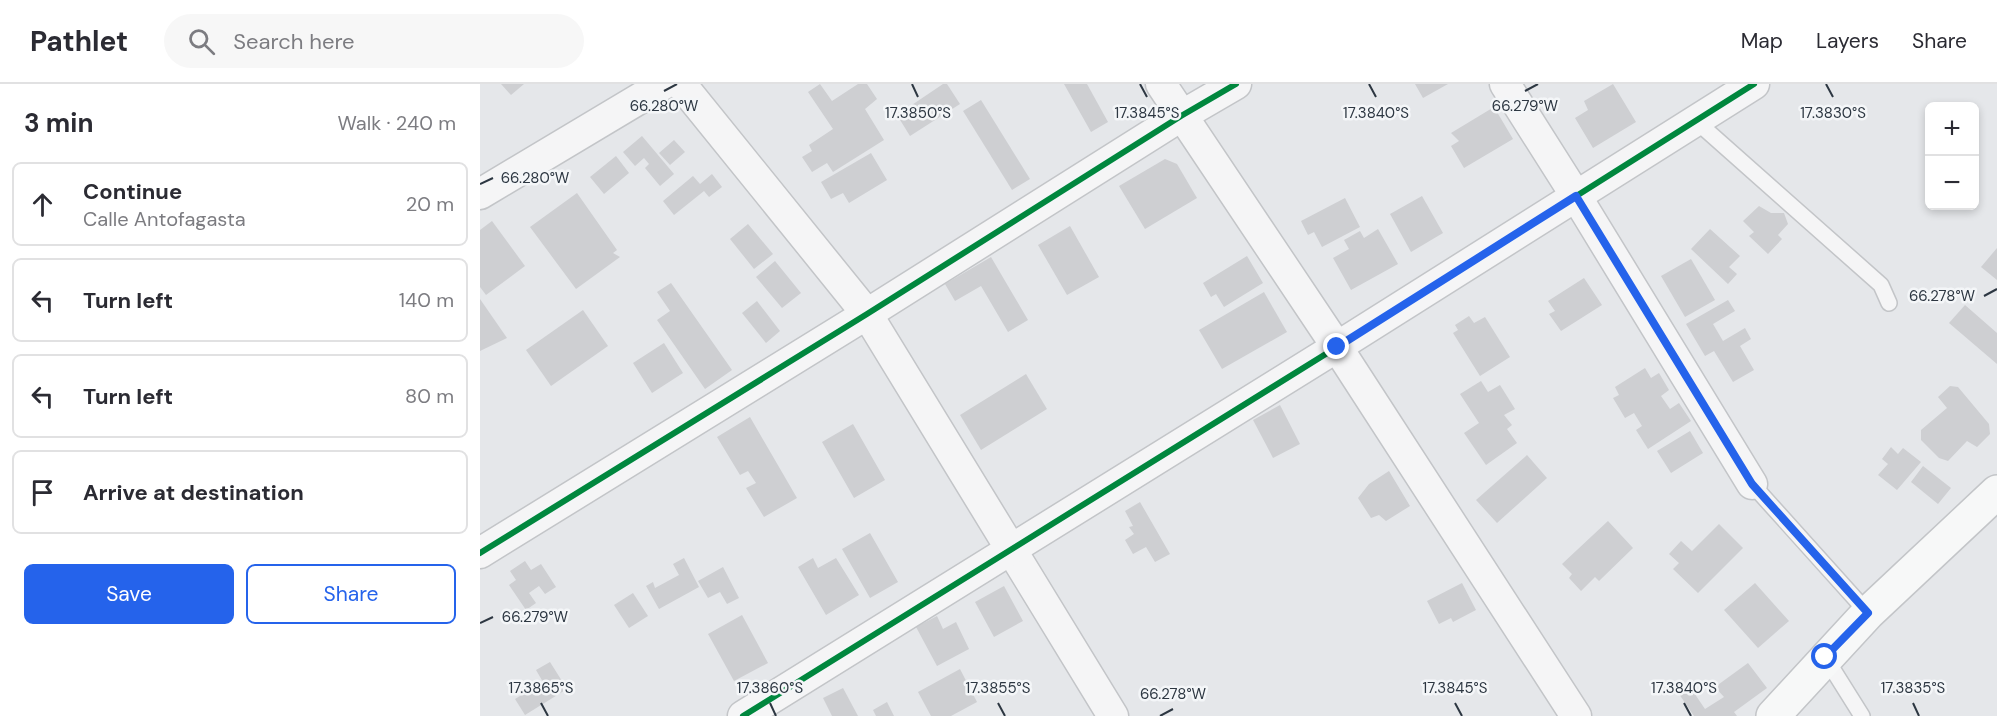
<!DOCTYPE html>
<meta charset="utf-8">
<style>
body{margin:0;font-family:"DM Sans",sans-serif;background:#f7f7f7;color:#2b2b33}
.controls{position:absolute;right:18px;top:18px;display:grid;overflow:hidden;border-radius:9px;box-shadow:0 3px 9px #0003}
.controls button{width:54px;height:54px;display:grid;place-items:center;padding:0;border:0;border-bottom:2px solid #e1e1e2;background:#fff;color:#2b2b33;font:30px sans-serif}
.stop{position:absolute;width:18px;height:18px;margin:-14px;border:4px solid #2563eb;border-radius:50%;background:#fff}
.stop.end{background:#2563eb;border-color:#fff;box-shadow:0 2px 6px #0008}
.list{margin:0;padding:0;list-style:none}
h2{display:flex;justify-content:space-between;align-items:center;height:78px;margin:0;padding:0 24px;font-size:26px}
h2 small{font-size:20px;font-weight:400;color:#7c7c81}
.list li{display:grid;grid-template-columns:39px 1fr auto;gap:18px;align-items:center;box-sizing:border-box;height:84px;margin:0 12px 12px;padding:0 12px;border:2px solid #e1e1e2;border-radius:9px}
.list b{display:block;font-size:22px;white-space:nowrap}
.list p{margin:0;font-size:20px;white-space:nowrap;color:#7c7c81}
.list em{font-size:20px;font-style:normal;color:#7c7c81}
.actions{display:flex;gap:12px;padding:18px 24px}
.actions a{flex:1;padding:14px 0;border:2px solid #2563eb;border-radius:9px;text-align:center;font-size:21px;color:#2563eb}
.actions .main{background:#2563eb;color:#fff}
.icon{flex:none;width:33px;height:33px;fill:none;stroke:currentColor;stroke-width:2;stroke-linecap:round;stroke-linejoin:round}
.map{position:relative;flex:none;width:1517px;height:632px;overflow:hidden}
header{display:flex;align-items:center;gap:36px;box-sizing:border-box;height:84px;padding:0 30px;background:#fff;border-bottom:2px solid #e1e1e2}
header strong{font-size:28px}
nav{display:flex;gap:33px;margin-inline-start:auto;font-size:21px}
.search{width:420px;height:54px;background:#f7f7f7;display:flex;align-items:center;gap:15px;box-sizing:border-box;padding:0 21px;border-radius:33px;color:#7c7c81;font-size:22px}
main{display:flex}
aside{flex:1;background:#fff}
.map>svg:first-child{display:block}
.building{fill:#cecfd2}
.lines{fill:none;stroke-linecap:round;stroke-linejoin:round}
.service-casing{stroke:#c3c5c8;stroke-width:18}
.minor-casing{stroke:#c3c5c8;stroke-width:33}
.secondary-casing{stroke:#c3c5c8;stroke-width:36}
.service{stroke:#f5f5f6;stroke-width:15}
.minor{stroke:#f5f5f6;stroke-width:30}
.secondary{stroke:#f7f8f8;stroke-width:33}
.cycleway-casing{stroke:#f4f6f8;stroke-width:10}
.cycleway{stroke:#00873e;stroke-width:6}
.route{stroke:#2563eb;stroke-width:8}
.ticks{fill:none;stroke:#2d3742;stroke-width:2}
.ticks-label{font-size:15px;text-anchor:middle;fill:#2d3742;stroke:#f4f6f8;stroke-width:5;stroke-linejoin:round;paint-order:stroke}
</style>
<header>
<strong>Pathlet</strong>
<div class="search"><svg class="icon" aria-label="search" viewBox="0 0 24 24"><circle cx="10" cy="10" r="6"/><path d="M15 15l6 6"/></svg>Search here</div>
<nav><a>Map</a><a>Layers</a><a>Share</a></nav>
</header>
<main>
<aside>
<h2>3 min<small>Walk · 240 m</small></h2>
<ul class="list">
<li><svg class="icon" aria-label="ahead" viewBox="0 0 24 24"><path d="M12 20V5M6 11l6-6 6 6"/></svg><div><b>Continue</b><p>Calle Antofagasta</p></div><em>20 m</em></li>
<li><svg class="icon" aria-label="left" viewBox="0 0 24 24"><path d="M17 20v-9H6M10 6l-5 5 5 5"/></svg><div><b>Turn left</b></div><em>140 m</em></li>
<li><svg class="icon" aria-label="left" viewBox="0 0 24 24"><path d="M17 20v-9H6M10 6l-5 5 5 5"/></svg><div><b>Turn left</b></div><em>80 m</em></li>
<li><svg class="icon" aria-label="arrive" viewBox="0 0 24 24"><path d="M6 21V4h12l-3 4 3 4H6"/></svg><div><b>Arrive at destination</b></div></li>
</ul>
<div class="actions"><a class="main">Save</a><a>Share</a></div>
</aside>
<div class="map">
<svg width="1517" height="632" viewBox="0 0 1517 632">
<rect width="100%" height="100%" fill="#e5e7ea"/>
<g class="building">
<polygon points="21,0 44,0 31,11"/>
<polygon points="340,0 352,17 378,0 387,0 397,15 385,25 404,56 353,88 347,79 332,88 322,73 332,67 329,61 353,45 328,8"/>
<polygon points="463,0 467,0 480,20 430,52 417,31"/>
<polygon points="584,0 607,0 628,38 611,48"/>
<polygon points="935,0 968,0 943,14"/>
<polygon points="1133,0 1156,38 1113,64 1095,34 1108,26 1104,17"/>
<polygon points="501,16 550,95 532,106 483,27"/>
<polygon points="1014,23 1033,55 984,84 971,62 979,57 971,49"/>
<polygon points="162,52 194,90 180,102 165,84 169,80 164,74 155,82 143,68"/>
<polygon points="194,56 205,68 190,81 179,69"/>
<polygon points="391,69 407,96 369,119 363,109 351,115 341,98"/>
<polygon points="136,72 149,89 124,110 110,93"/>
<polygon points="685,75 697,80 717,114 665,145 639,102"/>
<polygon points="232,90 242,103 229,113 224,107 194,131 183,117 213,92 220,100"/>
<polygon points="97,109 137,166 133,169 140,173 96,205 50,143"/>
<polygon points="942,112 963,149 931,168 910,130"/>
<polygon points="865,114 880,143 842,163 834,148 828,151 821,137"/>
<polygon points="1279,122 1291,129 1304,129 1308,140 1298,151 1302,155 1288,170 1269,152 1274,148 1263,137"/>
<polygon points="12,137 45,182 6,211 0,203 0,146"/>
<polygon points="268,140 293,170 274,185 250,155"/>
<polygon points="590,142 619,193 587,211 558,161"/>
<polygon points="898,145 918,180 871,206 853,174 869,165 864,156 880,147 884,154"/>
<polygon points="1230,145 1260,172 1249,183 1257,190 1248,200 1211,165"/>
<polygon points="1517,164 1517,196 1501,183"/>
<polygon points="767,172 783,199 744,223 736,210 731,213 723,199"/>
<polygon points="511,173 548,236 528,248 501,202 475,217 465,200"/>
<polygon points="1211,175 1235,216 1205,233 1181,192"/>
<polygon points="295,177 321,209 302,224 276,193"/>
<polygon points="1104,194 1122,221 1081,247 1069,230 1075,227 1068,217"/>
<polygon points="191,199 252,286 225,305 177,236 190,227 177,208"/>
<polygon points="784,208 807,248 742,285 719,246"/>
<polygon points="0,215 27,254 0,267"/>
<polygon points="1248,216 1255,227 1233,240 1243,257 1265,244 1271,255 1260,262 1274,286 1253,298 1234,267 1225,272 1206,240"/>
<polygon points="277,217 300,247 286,259 262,229"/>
<polygon points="1485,221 1517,249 1517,280 1469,239"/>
<polygon points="103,226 128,262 71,302 46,266"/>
<polygon points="989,232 994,239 1005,233 1030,273 1000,292 973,249 978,246 975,241"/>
<polygon points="184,259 203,289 172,309 153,279"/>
<polygon points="1165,284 1171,294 1179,289 1189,306 1181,312 1190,325 1199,319 1211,337 1168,365 1156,346 1162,342 1154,329 1145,334 1133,314 1139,311 1135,303"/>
<polygon points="546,290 567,325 501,366 480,331"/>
<polygon points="1001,297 1008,308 1020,301 1035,325 1024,331 1032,341 1027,345 1037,359 1006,381 984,349 999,339 980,310"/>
<polygon points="1470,302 1478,303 1509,340 1510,350 1497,363 1487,357 1468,377 1459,374 1441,356 1441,346 1467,324 1458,313"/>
<polygon points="800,321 820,360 793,374 773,336"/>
<polygon points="270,333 317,414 284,433 266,404 276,399 268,387 260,391 237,353"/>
<polygon points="373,340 405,396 374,414 342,358"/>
<polygon points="1210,347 1223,369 1191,389 1177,367"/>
<polygon points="1411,363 1418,370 1423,364 1441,378 1417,406 1398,391 1408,380 1402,375"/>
<polygon points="1047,371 1067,394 1017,439 996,416"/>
<polygon points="1443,382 1471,404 1458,420 1431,398"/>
<polygon points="909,387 930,422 906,437 899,431 891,434 878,414 889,400"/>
<polygon points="660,418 690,470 675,478 666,463 653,470 645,456 654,450 649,443 653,442 645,427"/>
<polygon points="1128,437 1153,464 1119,497 1115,493 1101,507 1089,494 1092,490 1082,480"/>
<polygon points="1239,440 1263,464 1218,509 1193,485 1199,479 1189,470 1201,457 1212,467"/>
<polygon points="390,449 418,498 390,514 362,465"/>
<polygon points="204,474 219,503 179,525 166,502 173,498 175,504 199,491 193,480"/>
<polygon points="333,474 338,484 356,474 379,511 346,531 318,483"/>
<polygon points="45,477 51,486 61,480 76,503 65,510 59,502 49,509 56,519 46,526 29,501 36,496 30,487"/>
<polygon points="243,483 259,514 247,520 240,508 228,514 218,497"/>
<polygon points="982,499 996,526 973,538 971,534 959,540 947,517"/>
<polygon points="1275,499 1309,537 1278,564 1244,526"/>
<polygon points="524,502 543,537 514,553 495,518"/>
<polygon points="153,509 168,532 149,544 134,521"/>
<polygon points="262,531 288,579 254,597 228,550"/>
<polygon points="457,532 463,545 476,538 489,565 457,582 436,543"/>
<polygon points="70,578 87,605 45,631 35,615 63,598 56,586"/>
<polygon points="1268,579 1287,604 1254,628 1257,632 1214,632 1197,607 1208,600 1225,625 1244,613 1235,603"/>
<polygon points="480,585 497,618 471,632 451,632 438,608"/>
<polygon points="363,604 378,632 352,632 343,614"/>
<polygon points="407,618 414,632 396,632 393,626"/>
</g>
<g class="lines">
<defs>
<g id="service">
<polyline points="1216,37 1401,201 1409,219"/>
<polyline points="1272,400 1388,529"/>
<polyline points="1345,573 1382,632"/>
</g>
<g id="minor">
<polyline points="201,0 387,230 633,632"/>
<polyline points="681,0 857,263 1096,632"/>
<polyline points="1025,0 1096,112 1272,400"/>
<polyline points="0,110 184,0"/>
<polyline points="0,469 387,230 701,32 756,0"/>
<polyline points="263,632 857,263 1274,0"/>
</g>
<polyline id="secondary" points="1293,632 1388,529 1517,408"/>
</defs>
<use href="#service" class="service-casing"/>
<use href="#minor" class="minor-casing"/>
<use href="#secondary" class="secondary-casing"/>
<use href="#service" class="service"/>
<use href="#minor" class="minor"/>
<use href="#secondary" class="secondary"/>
<defs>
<g id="cycleway">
<polyline points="0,469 387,230 701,32 756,0"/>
<polyline points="263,632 857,263 1274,0"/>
</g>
</defs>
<use href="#cycleway" class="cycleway-casing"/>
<use href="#cycleway" class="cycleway"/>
</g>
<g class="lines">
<polyline class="route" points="857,263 1096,112 1272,400 1388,529 1345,573"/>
</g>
<path class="ticks" d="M432 0 438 13M660 0 667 13M889 0 896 13M1346 0 1353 13M184 7 197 0M1045 7 1058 0M0 100 13 94M1504 212 1517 205M0 539 13 533M61 619 68 632M290 619 296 632M518 619 525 632M975 619 982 632M1204 619 1211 632M1433 619 1439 632M680 632 693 625"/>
<g class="ticks-label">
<text x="184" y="27">66.280°W</text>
<text x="1045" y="27">66.279°W</text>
<text x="438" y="34">17.3850°S</text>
<text x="667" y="34">17.3845°S</text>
<text x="896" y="34">17.3840°S</text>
<text x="1353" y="34">17.3830°S</text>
<text x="55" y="99">66.280°W</text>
<text x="1462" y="217">66.278°W</text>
<text x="55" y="538">66.279°W</text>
<text x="61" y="609">17.3865°S</text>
<text x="290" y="609">17.3860°S</text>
<text x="518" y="609">17.3855°S</text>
<text x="975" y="609">17.3845°S</text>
<text x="1204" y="609">17.3840°S</text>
<text x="1433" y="609">17.3835°S</text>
<text x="693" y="615">66.278°W</text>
</g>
</svg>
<div class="controls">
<button>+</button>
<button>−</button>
</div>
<div class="stop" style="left:1345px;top:573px"></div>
<div class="stop end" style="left:857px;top:263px"></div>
</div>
</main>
